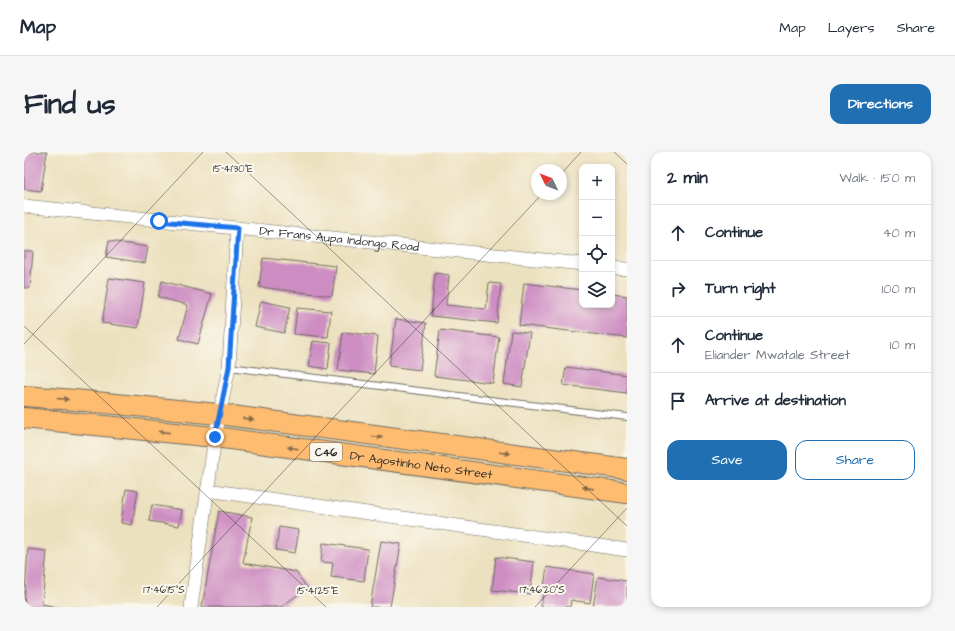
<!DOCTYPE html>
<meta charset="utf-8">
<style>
body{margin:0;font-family:"Architects Daughter",sans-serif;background:#f6f6f7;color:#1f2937}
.controls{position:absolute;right:12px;top:12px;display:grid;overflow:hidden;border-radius:8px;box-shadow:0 2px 6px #0003}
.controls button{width:36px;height:36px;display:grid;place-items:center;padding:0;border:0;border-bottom:1px solid #e0e1e3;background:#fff;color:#1f2937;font:20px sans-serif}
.compass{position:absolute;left:507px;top:12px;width:36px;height:36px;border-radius:50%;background:#fff;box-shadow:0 2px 6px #0003;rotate:313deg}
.stop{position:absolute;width:12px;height:12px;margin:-9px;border:3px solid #1a73e8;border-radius:50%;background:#fff}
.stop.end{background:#1a73e8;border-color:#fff;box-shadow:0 1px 4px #0008}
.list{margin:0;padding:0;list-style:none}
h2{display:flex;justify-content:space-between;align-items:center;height:52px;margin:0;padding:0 16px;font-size:17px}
h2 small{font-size:13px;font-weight:400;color:#747a83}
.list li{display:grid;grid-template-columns:26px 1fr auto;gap:12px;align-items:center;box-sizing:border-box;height:56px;padding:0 16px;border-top:1px solid #e0e1e3}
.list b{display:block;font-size:15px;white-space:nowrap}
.list p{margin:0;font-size:13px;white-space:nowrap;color:#747a83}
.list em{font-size:13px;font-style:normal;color:#747a83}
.actions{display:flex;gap:8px;padding:12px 16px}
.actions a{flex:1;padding:9px 0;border:1px solid #1f6fb2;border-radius:12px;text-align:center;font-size:14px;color:#1f6fb2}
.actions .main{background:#1f6fb2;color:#fff}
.icon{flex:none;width:22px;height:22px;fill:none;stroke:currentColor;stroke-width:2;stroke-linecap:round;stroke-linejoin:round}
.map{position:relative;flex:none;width:603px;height:455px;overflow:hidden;border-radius:12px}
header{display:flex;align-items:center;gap:24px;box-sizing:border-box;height:56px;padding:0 20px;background:#fff;border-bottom:1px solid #e0e1e3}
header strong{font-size:19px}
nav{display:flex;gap:22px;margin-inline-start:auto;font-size:14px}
.intro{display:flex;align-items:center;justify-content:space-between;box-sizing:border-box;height:96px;padding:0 24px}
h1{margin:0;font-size:28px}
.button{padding:10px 18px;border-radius:12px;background:#1f6fb2;color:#fff;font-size:14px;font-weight:700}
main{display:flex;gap:24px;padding:0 24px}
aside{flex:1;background:#fff;border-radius:12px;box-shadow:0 2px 6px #0003}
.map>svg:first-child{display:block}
.building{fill:#cd8dc3}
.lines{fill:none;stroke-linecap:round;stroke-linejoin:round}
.lane-casing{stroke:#6f6b5f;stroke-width:8}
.street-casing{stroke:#6f6b5f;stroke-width:14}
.primary-casing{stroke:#6f6b5f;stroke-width:22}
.lane{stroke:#fff;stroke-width:6}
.street{stroke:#fff;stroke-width:13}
.primary{stroke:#febc70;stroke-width:20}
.oneway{fill:#8a6c4a}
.route{stroke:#1a73e8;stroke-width:5}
.ticks{fill:none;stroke:#2b2b2b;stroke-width:1;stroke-opacity:0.45}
.labels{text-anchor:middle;stroke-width:4;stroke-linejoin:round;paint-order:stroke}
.shield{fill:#fbf7ec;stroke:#696865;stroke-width:1}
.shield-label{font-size:11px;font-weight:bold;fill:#2b2b2b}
.street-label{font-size:12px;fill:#2b2b2b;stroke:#fbf7ec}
.ticks-label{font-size:10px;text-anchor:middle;fill:#2b2b2b;stroke:#fbf7ec;stroke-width:4;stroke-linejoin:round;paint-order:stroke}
</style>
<header>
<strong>Map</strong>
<nav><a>Map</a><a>Layers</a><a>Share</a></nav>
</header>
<div class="intro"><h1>Find us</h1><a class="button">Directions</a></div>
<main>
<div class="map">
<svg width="603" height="455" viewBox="0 0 603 455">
<rect width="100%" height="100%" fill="#fbf7ec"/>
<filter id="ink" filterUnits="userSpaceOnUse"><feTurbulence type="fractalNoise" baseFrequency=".025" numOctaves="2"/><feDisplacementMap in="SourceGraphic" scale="8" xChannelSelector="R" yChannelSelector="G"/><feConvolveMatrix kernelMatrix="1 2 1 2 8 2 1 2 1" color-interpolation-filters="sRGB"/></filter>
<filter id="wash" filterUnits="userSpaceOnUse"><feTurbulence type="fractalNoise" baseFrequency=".012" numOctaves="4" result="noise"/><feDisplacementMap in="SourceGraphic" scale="16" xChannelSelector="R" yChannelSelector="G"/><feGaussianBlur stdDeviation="0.9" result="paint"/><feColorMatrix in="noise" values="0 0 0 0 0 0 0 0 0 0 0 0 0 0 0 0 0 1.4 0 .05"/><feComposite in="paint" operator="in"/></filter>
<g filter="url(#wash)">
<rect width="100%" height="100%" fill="#ece1bf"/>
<g id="blocks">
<g class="building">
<polygon points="0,0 23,0 17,39 0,37"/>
<polygon points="85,89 124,95 121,111 82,105"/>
<polygon points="0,99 9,99 6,136 0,136"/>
<polygon points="239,106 312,114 308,144 235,135"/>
<polygon points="411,121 425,123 422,153 462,157 465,131 477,132 473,171 407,164"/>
<polygon points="85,126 121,131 114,176 78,171"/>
<polygon points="138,129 188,142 174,192 155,187 164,153 134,145"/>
<polygon points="500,131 558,138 558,153 588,153 588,142 603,144 603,186 495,173"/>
<polygon points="237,149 266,155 260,181 231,175"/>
<polygon points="273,156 307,159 304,185 270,182"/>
<polygon points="372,167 402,171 396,218 365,214"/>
<polygon points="416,178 475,185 469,231 410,224"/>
<polygon points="487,179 506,181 498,235 480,232"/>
<polygon points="319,180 354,184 350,222 314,218"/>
<polygon points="289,189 307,191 304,217 285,214"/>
<polygon points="542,215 603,223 603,241 539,233"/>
<polygon points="102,337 114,339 108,373 97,371"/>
<polygon points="128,353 158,358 155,374 125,369"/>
<polygon points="195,359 228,365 219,411 272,420 283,436 257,455 178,455"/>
<polygon points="255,375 275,378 271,401 252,398"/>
<polygon points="357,389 377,392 366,455 346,455"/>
<polygon points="299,391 344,397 340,429 307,425 309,411 297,410"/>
<polygon points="4,397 23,399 18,452 34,455 0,455"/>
<polygon points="472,405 510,410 506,442 468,438"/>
<polygon points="523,415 570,422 566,451 547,448 546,455 517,455"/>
<polygon points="574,425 603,429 603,455 569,455"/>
</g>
</g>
</g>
<g filter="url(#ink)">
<use href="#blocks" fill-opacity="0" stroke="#6f6b5f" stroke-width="1"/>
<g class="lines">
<defs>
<polyline id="lane" points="205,215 603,265"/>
<g id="street">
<path id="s1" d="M0 54 558 112"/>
<polyline points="588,116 603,117"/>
<polyline points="183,338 603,398"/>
<polyline points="167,455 191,285 205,215 213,76"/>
</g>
<g id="primary">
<polyline points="0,244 51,248 194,262 603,317"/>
<path id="s2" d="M0 266 191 285 603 341"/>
</g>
</defs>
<use href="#lane" class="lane-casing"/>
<use href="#street" class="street-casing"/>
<use href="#primary" class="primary-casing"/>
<use href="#lane" class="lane"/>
<use href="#street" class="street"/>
<use href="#primary" class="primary"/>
</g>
<defs><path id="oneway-solid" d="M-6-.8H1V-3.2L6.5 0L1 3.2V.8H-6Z"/></defs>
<g class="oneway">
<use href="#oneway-solid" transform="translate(39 247) rotate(4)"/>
<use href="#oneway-solid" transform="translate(224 267) rotate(8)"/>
<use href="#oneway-solid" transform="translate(140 280) rotate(-174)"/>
<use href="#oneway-solid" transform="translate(353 285) rotate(7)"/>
<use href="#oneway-solid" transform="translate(269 296) rotate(-172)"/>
<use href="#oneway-solid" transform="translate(481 301) rotate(7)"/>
<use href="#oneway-solid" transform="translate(564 336) rotate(-172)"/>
</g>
</g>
<g class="lines" filter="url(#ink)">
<polyline class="route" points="135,69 214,76 205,215 191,285"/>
</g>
<path class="ticks" d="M202 0 603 374M590 0 603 12M537 22 557 0M0 174 302 455M0 192 179 0M133 455 518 42M511 455 603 356"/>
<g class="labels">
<rect class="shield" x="286" y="291" width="32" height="18" rx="3"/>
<g class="shield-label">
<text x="302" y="304">C46</text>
</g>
<g class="street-label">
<text dy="4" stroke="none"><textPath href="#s1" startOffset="317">Dr Frans Aupa Indongo Road</textPath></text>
<text dy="4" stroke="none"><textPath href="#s2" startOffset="400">Dr Agostinho Neto Street</textPath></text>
</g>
</g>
<g class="ticks-label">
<text x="209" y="20">15°41'30"E</text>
<text x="140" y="441">17°46'15"S</text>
<text x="518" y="441">17°46'20"S</text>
<text x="294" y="442">15°41'25"E</text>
</g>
</svg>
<div class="controls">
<button>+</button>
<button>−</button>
<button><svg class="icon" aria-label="locate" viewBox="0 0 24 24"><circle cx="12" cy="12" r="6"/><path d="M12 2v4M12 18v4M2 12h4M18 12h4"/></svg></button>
<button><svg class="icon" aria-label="layers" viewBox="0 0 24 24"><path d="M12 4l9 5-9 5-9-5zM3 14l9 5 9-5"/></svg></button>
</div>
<svg class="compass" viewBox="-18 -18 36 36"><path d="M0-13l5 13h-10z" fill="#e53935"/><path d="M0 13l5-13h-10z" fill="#747a83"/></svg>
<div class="stop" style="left:135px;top:69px"></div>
<div class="stop end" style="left:191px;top:285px"></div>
</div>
<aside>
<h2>2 min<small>Walk · 150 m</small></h2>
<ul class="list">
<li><svg class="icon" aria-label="ahead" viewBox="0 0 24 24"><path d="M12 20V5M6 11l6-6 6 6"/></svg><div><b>Continue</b></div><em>40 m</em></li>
<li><svg class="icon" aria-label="right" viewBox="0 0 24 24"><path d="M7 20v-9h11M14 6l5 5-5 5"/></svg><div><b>Turn right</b></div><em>100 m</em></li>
<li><svg class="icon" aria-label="ahead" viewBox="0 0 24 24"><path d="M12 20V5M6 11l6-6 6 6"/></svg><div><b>Continue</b><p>Eliander Mwatale Street</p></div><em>10 m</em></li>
<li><svg class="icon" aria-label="arrive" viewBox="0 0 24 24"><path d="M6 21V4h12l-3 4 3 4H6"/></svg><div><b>Arrive at destination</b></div></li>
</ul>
<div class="actions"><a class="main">Save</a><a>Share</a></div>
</aside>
</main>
